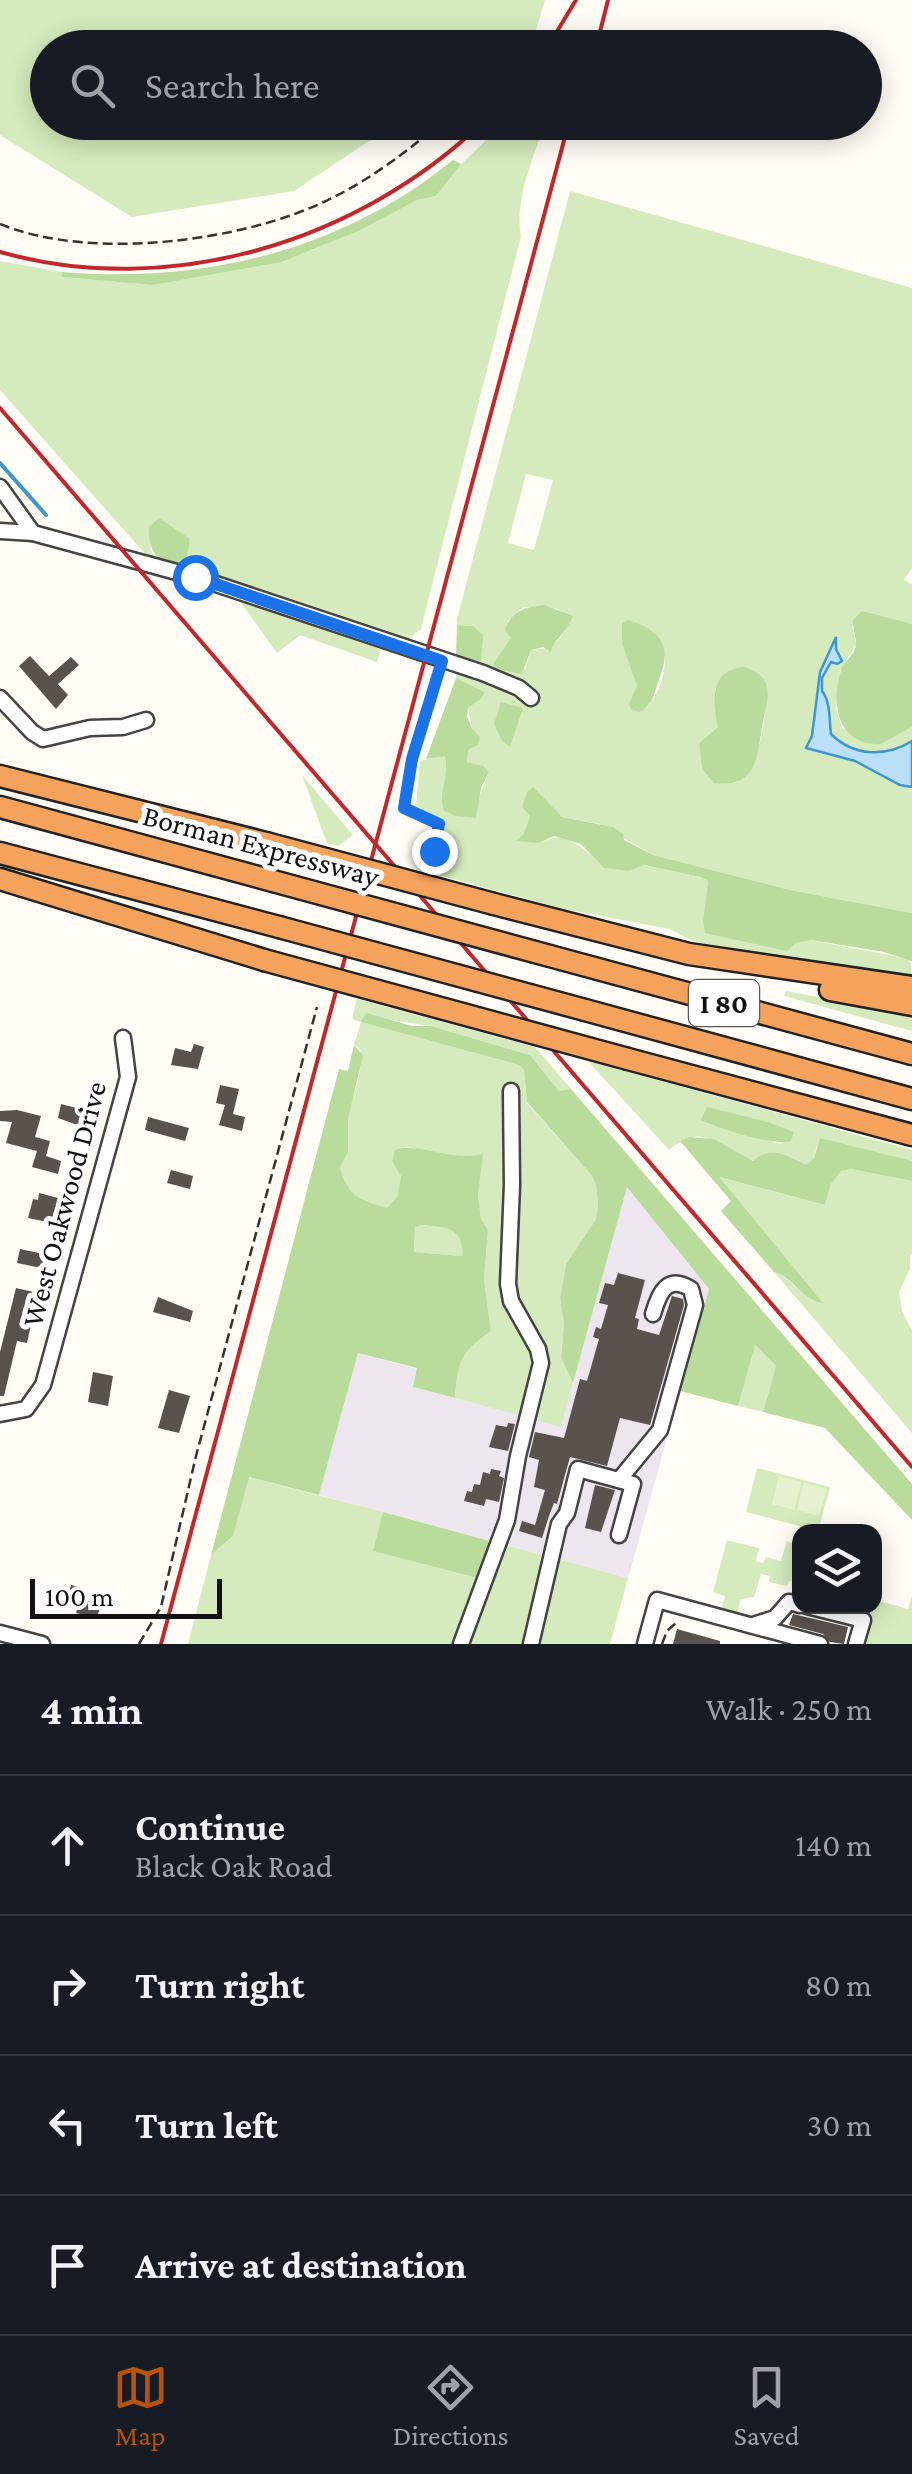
<!DOCTYPE html>
<meta charset="utf-8">
<style>
body{margin:0;font-family:"Crimson Pro",serif;background:#20242c;color:#f1f3f6}
.controls{position:absolute;right:30px;bottom:30px;display:grid;overflow:hidden;border-radius:20px;box-shadow:0 5px 25px #0003}
.controls button{width:90px;height:90px;display:grid;place-items:center;padding:0;border:0;border-bottom:2px solid #363941;background:#171b24;color:#f1f3f6;font:50px sans-serif}
.scale{position:absolute;left:30px;bottom:25px;width:192px;box-sizing:border-box;padding-left:10px;border:5px solid #111;border-top:0;font-size:28px;line-height:35px;white-space:nowrap;color:#111;-webkit-text-stroke:8px #fff;paint-order:stroke}
.stop{position:absolute;width:30px;height:30px;margin:-22px;border:8px solid #1a73e8;border-radius:50%;background:#fff}
.stop.end{background:#1a73e8;border-color:#fff;box-shadow:0 2px 10px #0008}
.list{margin:0;padding:0;list-style:none}
h2{display:flex;justify-content:space-between;align-items:center;height:130px;margin:0;padding:0 40px;font-size:42px}
h2 small{font-size:32px;font-weight:400;color:#9ea1a6}
.list li{display:grid;grid-template-columns:65px 1fr auto;gap:30px;align-items:center;box-sizing:border-box;height:140px;padding:0 40px;border-top:2px solid #363941}
.list b{display:block;font-size:38px;white-space:nowrap}
.list p{margin:0;font-size:32px;white-space:nowrap;color:#9ea1a6}
.list em{font-size:32px;font-style:normal;color:#9ea1a6}
.icon{flex:none;width:55px;height:55px;fill:none;stroke:currentColor;stroke-width:2;stroke-linecap:round;stroke-linejoin:round}
.map{position:relative;flex:none;width:912px;height:1644px;overflow:hidden}
.search{position:absolute;background:#171b24;box-shadow:0 5px 25px #0003;left:30px;right:30px;top:30px;height:110px;display:flex;align-items:center;gap:25px;box-sizing:border-box;padding:0 35px;border-radius:55px;color:#9ea1a6;font-size:38px}
.sheet{height:690px;background:#171b24}
nav{display:flex;justify-content:space-around;align-items:center;box-sizing:border-box;height:140px;border-top:2px solid #363941;background:#171b24;font-size:28px;color:#9ea1a6}
nav a{display:grid;justify-items:center;gap:5px}
nav .on{color:#b45309}
.map>svg:first-child{display:block}
.industrial{fill:#eee6ef}
.green{fill:#d5ebbd;fill-rule:evenodd}
.forest{fill:#b9dc9c;fill-rule:evenodd}
.pitch{fill:#e6f2cf}
.water{fill:#b9e0f7;stroke:#3f96cf;stroke-width:2.5}
.lines{fill:none;stroke-linecap:round;stroke-linejoin:round}
.stream{stroke:#3f96cf;stroke-width:4}
.building{fill:#5a524d}
.minor-casing{stroke:#444;stroke-width:19}
.highway-casing{stroke:#222;stroke-width:25}
.path{stroke:#333;stroke-width:2.5;stroke-dasharray:10 5;stroke-linecap:butt}
.minor{stroke:#fff;stroke-width:14}
.highway{stroke:#f5a25d;stroke-width:20}
.rail{stroke:#c4262e;stroke-width:4}
.highway-bridge-casing{stroke:#222;stroke-width:25;stroke-linecap:butt}
.highway-bridge{stroke:#f5a25d;stroke-width:20}
.route{stroke:#1a73e8;stroke-width:12}
.labels{text-anchor:middle;stroke-width:10;stroke-linejoin:round;paint-order:stroke}
.shield{fill:#fff;stroke:#585858;stroke-width:2.5}
.shield-label{font-size:28px;font-weight:bold;fill:#111}
.street-label{font-size:30px;fill:#111;stroke:#fff}
</style>
<div class="map">
<svg width="912" height="1644" viewBox="0 0 912 1644">
<rect width="100%" height="100%" fill="#fffdf5"/>
<polygon class="industrial" points="627,1186 709,1289 628,1578 319,1495 358,1353 417,1369 413,1387 561,1426"/>
<g class="green">
<polygon points="0,0 545,0 536,30 509,47 48,48 48,122 396,123 294,191 132,217 0,135"/>
<path d="M504 123H545C534 157 514 199 521 236L421 629 406 641 177 563 181 561 175 531 159 519 150 549 157 559 147 556 0 390V261L62 272 63 277 152 285 312 250 417 200 436 196 455 170Z"/>
<path d="M570 191 912 288V568L904 580 912 584V624L852 626 856 644 840 671 836 709 842 728 881 744 912 727V741C905 746 898 751 890 753 873 757 837 748 831 731 826 718 830 703 822 691V678L836 649 820 672 812 736 806 748 855 761 900 785 912 787V913L790 890 653 855 600 824 562 817 547 805 530 816 523 835 539 843C563 832 571 840 591 855 601 862 617 866 629 871L643 865 700 877 708 881 703 921 796 943 810 940 910 959 912 977 762 955 693 941 670 929 564 909 435 874 442 820 416 807 420 761 445 755 449 773 444 786 479 798 489 772 467 762 469 749 480 737 472 728 468 708 481 699 485 692 456 678V656L460 660 473 626 457 625V619ZM526 474 553 480 534 550 508 543ZM523 607 558 609 565 615 561 638 548 648 531 650 525 669 493 664 511 639 508 621ZM651 630C675 651 664 687 646 709 629 680 640 660 651 630ZM732 669 767 700C763 727 760 768 735 783L702 769 699 743 718 727 715 689Z"/>
<polygon points="235,594 369,640 380,651 377,662 300,635 277,653"/>
<polygon points="302,775 353,835 338,846 327,843"/>
<polygon points="786,991 912,1015 912,1031 784,996"/>
<path d="M357 999 535 1047 571 1089 559 1091 530 1055 431 1026 392 1020 362 1022 519 1065 524 1070 527 1103 592 1176 596 1185 598 1205 596 1219 566 1264 560 1298 564 1325 561 1358 573 1383 561 1427 455 1398C458 1361 460 1353 491 1331L484 1280 488 1230 481 1219 478 1194 466 1158 406 1147 393 1161 401 1175 397 1198 387 1209 362 1200 346 1189 340 1167C350 1149 347 1139 348 1120 351 1095 364 1076 360 1048L354 1045 361 1022 352 1019Z"/>
<path d="M588 1061 912 1150V1161L817 1145 814 1158 806 1165C788 1163 766 1165 749 1159 715 1148 704 1120 669 1150ZM707 1108 768 1122 794 1133 780 1144 702 1120Z"/>
<path d="M851 1169 912 1181V1255L910 1253V1269L899 1292 902 1311 912 1331V1433L774 1272C793 1277 802 1301 822 1302L718 1177 825 1205 831 1184 840 1171Z"/>
<path d="M421 1225C444 1227 466 1227 462 1256L414 1252 415 1226Z"/>
<polygon points="754,1344 776,1366 763,1412 738,1406"/>
<polygon points="757,1468 830,1487 818,1531 746,1512"/>
<polygon points="248,1477 383,1512 374,1551 476,1578 490,1541 628,1578 610,1644 188,1644 211,1555 233,1536"/>
<polygon points="727,1540 759,1548 756,1561 763,1563 766,1557 781,1561 787,1541 799,1546 799,1600 795,1598 798,1583 789,1581 787,1586 769,1582 770,1576 761,1574 754,1597 741,1599 737,1614 721,1610 725,1596 713,1592"/>
<polygon points="912,1596 912,1644 862,1644 875,1600 908,1609"/>
</g>
<g class="forest">
<path d="M453 160 461 164 436 196 417 200 358 231 281 262 152 285 62 277V272C203 284 341 251 453 160Z"/>
<path d="M159 518 190 539 187 556C163 576 147 551 149 527Z"/>
<path d="M544 605 573 616C568 631 553 640 551 652L543 647 531 650 522 674 494 669 493 664 511 638 505 630C511 610 527 607 544 605Z"/>
<path d="M862 611 912 624V727L881 744C837 745 831 705 841 670 843 662 851 658 854 651 859 642 852 629 853 620Z"/>
<path d="M628 620C661 630 673 646 659 679 654 693 654 705 639 712L631 709 629 704 637 686 622 643V623Z"/>
<polygon points="457,625 473,626 483,635 481,661 460,660 456,656"/>
<path d="M745 667C754 670 765 676 767 687 770 699 764 714 762 727 757 759 756 788 714 783L702 769 699 743 718 727C712 702 710 668 745 667Z"/>
<path d="M456 678 485 692 481 699 468 708 467 717 472 728 480 737 478 745 469 749 467 762 483 766 489 772 481 788 476 818 456 816 444 811C437 792 450 779 445 756L426 759Z"/>
<polygon points="501,702 523,708 510,747 502,741 494,724"/>
<polygon points="533,787 562,817 613,827 623,834 624,840 653,855 790,890 912,913 912,961 884,952 811,940 796,943 787,951 705,933 703,921 708,881 700,877 644,865 629,871 604,868 581,844 554,836 539,843 515,841 523,835 530,816 522,807 527,792"/>
<polygon points="366,1013 412,1026 431,1026 530,1055 559,1091 571,1089 912,1484 912,1520 825,1428 763,1412 776,1366 755,1345 738,1406 680,1391 709,1289 627,1187 573,1383 561,1358 564,1325 560,1298 566,1264 596,1219 598,1205 596,1185 592,1176 527,1102 524,1070 519,1065 361,1022"/>
<path d="M354 1045 363 1055 348 1119V1152L340 1167C348 1197 358 1199 387 1208L397 1197 401 1176 392 1161 395 1150C420 1142 450 1162 483 1154L478 1194 481 1219 488 1230 484 1280 491 1331C460 1353 458 1361 455 1398L413 1387 417 1368 358 1353 319 1495 249 1477 233 1536 211 1555 339 1069 348 1071ZM421 1225C444 1227 465 1227 462 1256L414 1252 415 1227Z"/>
<path d="M707 1107 768 1122 794 1132 791 1141C771 1146 721 1129 701 1120Z"/>
<path d="M689 1137 714 1139 753 1161C771 1145 787 1156 806 1165L814 1158 820 1138 912 1161V1181L851 1169 841 1171 831 1184 825 1205 719 1177 823 1303C802 1301 794 1277 774 1272L721 1211 731 1201 680 1141Z"/>
<polygon points="383,1512 490,1541 477,1578 373,1551"/>
</g>
<g class="pitch">
<polygon points="779,1476 801,1482 794,1510 772,1504"/>
<polygon points="804,1483 827,1489 819,1516 797,1510"/>
</g>
<path class="water" d="M836 637V649L842 661 837 664 831 662 822 678V691C831 702 829 721 831 734 854 757 886 757 912 741V787L900 785 855 761 806 748 812 736 820 672Z"/>
<g class="lines">
<polyline class="stream" points="0,463 46,515"/>
</g>
<g class="building">
<polygon points="30,656 49,676 71,657 79,665 58,684 68,695 56,709 19,666"/>
<polygon points="194,1044 204,1047 198,1069 171,1065 175,1048 191,1052"/>
<polygon points="220,1085 239,1089 233,1114 245,1117 242,1131 219,1125 225,1105 216,1103"/>
<polygon points="61,1104 84,1110 80,1126 58,1118"/>
<polygon points="17,1110 41,1116 35,1137 50,1141 46,1156 61,1161 58,1174 32,1167 37,1151 6,1143 12,1122 0,1121 0,1111"/>
<polygon points="148,1117 189,1128 185,1141 145,1130"/>
<polygon points="171,1170 193,1176 190,1189 167,1183"/>
<polygon points="39,1193 58,1198 55,1211 60,1212 57,1224 28,1218 33,1199 38,1200"/>
<polygon points="20,1249 49,1255 46,1269 17,1263"/>
<polygon points="618,1273 645,1280 635,1318 639,1319 637,1329 659,1335 672,1296 683,1299 684,1305 650,1425 620,1418 607,1466 570,1457 557,1504 554,1503 550,1513 542,1538 519,1531 522,1521 535,1525 545,1490 534,1487 539,1460 529,1457 535,1432 564,1438 580,1379 587,1381 599,1339 593,1337 596,1327 601,1329 608,1305 599,1303 605,1283 614,1285"/>
<polygon points="16,1288 38,1293 27,1343 17,1341 4,1396 0,1396 0,1352"/>
<polygon points="158,1297 193,1311 190,1322 153,1312"/>
<polygon points="93,1372 113,1376 108,1406 88,1402"/>
<polygon points="169,1390 190,1396 179,1433 158,1428"/>
<polygon points="508,1423 515,1424 508,1451 489,1447 496,1425 507,1427"/>
<polygon points="491,1469 501,1471 499,1476 504,1478 499,1502 486,1499 484,1506 464,1501 467,1491 472,1492 474,1484 480,1485 483,1472 490,1474"/>
<polygon points="595,1485 615,1490 601,1532 585,1528"/>
<polygon points="71,1585 83,1588 80,1599 101,1604 97,1618 76,1613 79,1603 67,1600"/>
<polygon points="793,1614 848,1627 844,1644 830,1642 823,1634 789,1625"/>
<polygon points="677,1629 720,1641 720,1644 673,1644"/>
</g>
<g class="lines">
<defs>
<g id="minor">
<polyline points="0,487 33,533 195,577 483,673 519,688 531,698"/>
<polyline points="0,531 33,533"/>
<polyline points="0,698 32,732 43,739 90,728 123,727 146,720"/>
<polyline points="0,1414 26,1409 43,1385 128,1077 123,1038"/>
<path d="M619 1480 660 1430 695 1305 691 1289C667 1274 659 1293 653 1314"/>
<polyline points="807,1606 863,1620 856,1644"/>
<polyline points="756,1624 775,1618 789,1602 800,1605"/>
<polyline points="0,1633 42,1644"/>
<polyline points="461,1644 507,1520 518,1456 541,1363 538,1349 511,1301 508,1284 512,1185 511,1091"/>
<polyline points="531,1644 559,1524 567,1513 578,1469 633,1484 619,1535"/>
<polyline points="645,1644 657,1600 820,1644"/>
</g>
<g id="highway">
<polyline points="0,776 266,843"/>
<polyline points="0,807 273,881"/>
<polyline points="0,853 279,927"/>
<polyline points="0,879 264,960"/>
<polyline points="494,904 689,954 912,987"/>
<polyline points="535,952 912,1054"/>
<polyline points="830,990 912,1005"/>
<polyline points="585,1010 912,1099"/>
<polyline points="628,1059 912,1135"/>
</g>
</defs>
<use href="#minor" class="minor-casing"/>
<use href="#highway" class="highway-casing"/>
<g class="path">
<polyline points="504,48 509,38"/>
<path d="M0 224C90 261 242 242 328 200 369 180 406 153 441 122"/>
<polyline points="429,866 439,824 404,808 416,747 439,672"/>
<polyline points="139,1644 161,1607 196,1456 317,1007"/>
<polyline points="662,1644 667,1631 678,1621"/>
</g>
<use href="#minor" class="minor"/>
<use href="#highway" class="highway"/>
<g class="rail">
<polyline points="547,48 576,0"/>
<polyline points="596,48 608,0"/>
<path d="M0 252C169 300 358 242 483 122"/>
<polyline points="0,408 912,1467"/>
<polyline points="161,1644 569,122"/>
</g>
<defs>
<g id="highway-bridge">
<polyline points="266,843 494,904"/>
<polyline points="273,881 535,952"/>
<polyline points="279,927 585,1010"/>
<polyline points="264,960 628,1059"/>
</g>
</defs>
<use href="#highway-bridge" class="highway-bridge-casing"/>
<use href="#highway-bridge" class="highway-bridge"/>
</g>
<g class="lines">
<polyline class="route" points="195,577 442,661 412,759 404,808 439,824 434,851"/>
</g>
<g class="labels">
<rect class="shield" x="689" y="980" width="70" height="46" rx="8"/>
<g class="shield-label">
<text x="724" y="1013">I 80</text>
</g>
<g class="street-label">
<text transform="translate(261 846) rotate(15)" y="10">Borman Expressway</text>
<text transform="translate(64 1204) rotate(-75)" y="10">West Oakwood Drive</text>
</g>
</g>
</svg>
<div class="controls">
<button><svg class="icon" aria-label="layers" viewBox="0 0 24 24"><path d="M12 4l9 5-9 5-9-5zM3 14l9 5 9-5"/></svg></button>
</div>
<div class="scale">100 m</div>
<div class="stop" style="left:195px;top:577px"></div>
<div class="stop end" style="left:434px;top:851px"></div>
<div class="search"><svg class="icon" aria-label="search" viewBox="0 0 24 24"><circle cx="10" cy="10" r="6"/><path d="M15 15l6 6"/></svg>Search here</div>
</div>
<section class="sheet">
<h2>4 min<small>Walk · 250 m</small></h2>
<ul class="list">
<li><svg class="icon" aria-label="ahead" viewBox="0 0 24 24"><path d="M12 20V5M6 11l6-6 6 6"/></svg><div><b>Continue</b><p>Black Oak Road</p></div><em>140 m</em></li>
<li><svg class="icon" aria-label="right" viewBox="0 0 24 24"><path d="M7 20v-9h11M14 6l5 5-5 5"/></svg><div><b>Turn right</b></div><em>80 m</em></li>
<li><svg class="icon" aria-label="left" viewBox="0 0 24 24"><path d="M17 20v-9H6M10 6l-5 5 5 5"/></svg><div><b>Turn left</b></div><em>30 m</em></li>
<li><svg class="icon" aria-label="arrive" viewBox="0 0 24 24"><path d="M6 21V4h12l-3 4 3 4H6"/></svg><div><b>Arrive at destination</b></div></li>
</ul>
</section>
<nav>
<a class="on"><svg class="icon" aria-label="map" viewBox="0 0 24 24"><path d="M3 6l6-2 6 2 6-2v14l-6 2-6-2-6 2zM9 4v14M15 6v14"/></svg>Map</a>
<a><svg class="icon" aria-label="directions" viewBox="0 0 24 24"><path d="M12 3l9 9-9 9-9-9zM9 14v-3h6M13 9l2 2-2 2"/></svg>Directions</a>
<a><svg class="icon" aria-label="saved" viewBox="0 0 24 24"><path d="M7 4h10v16l-5-4-5 4z"/></svg>Saved</a>
</nav>
